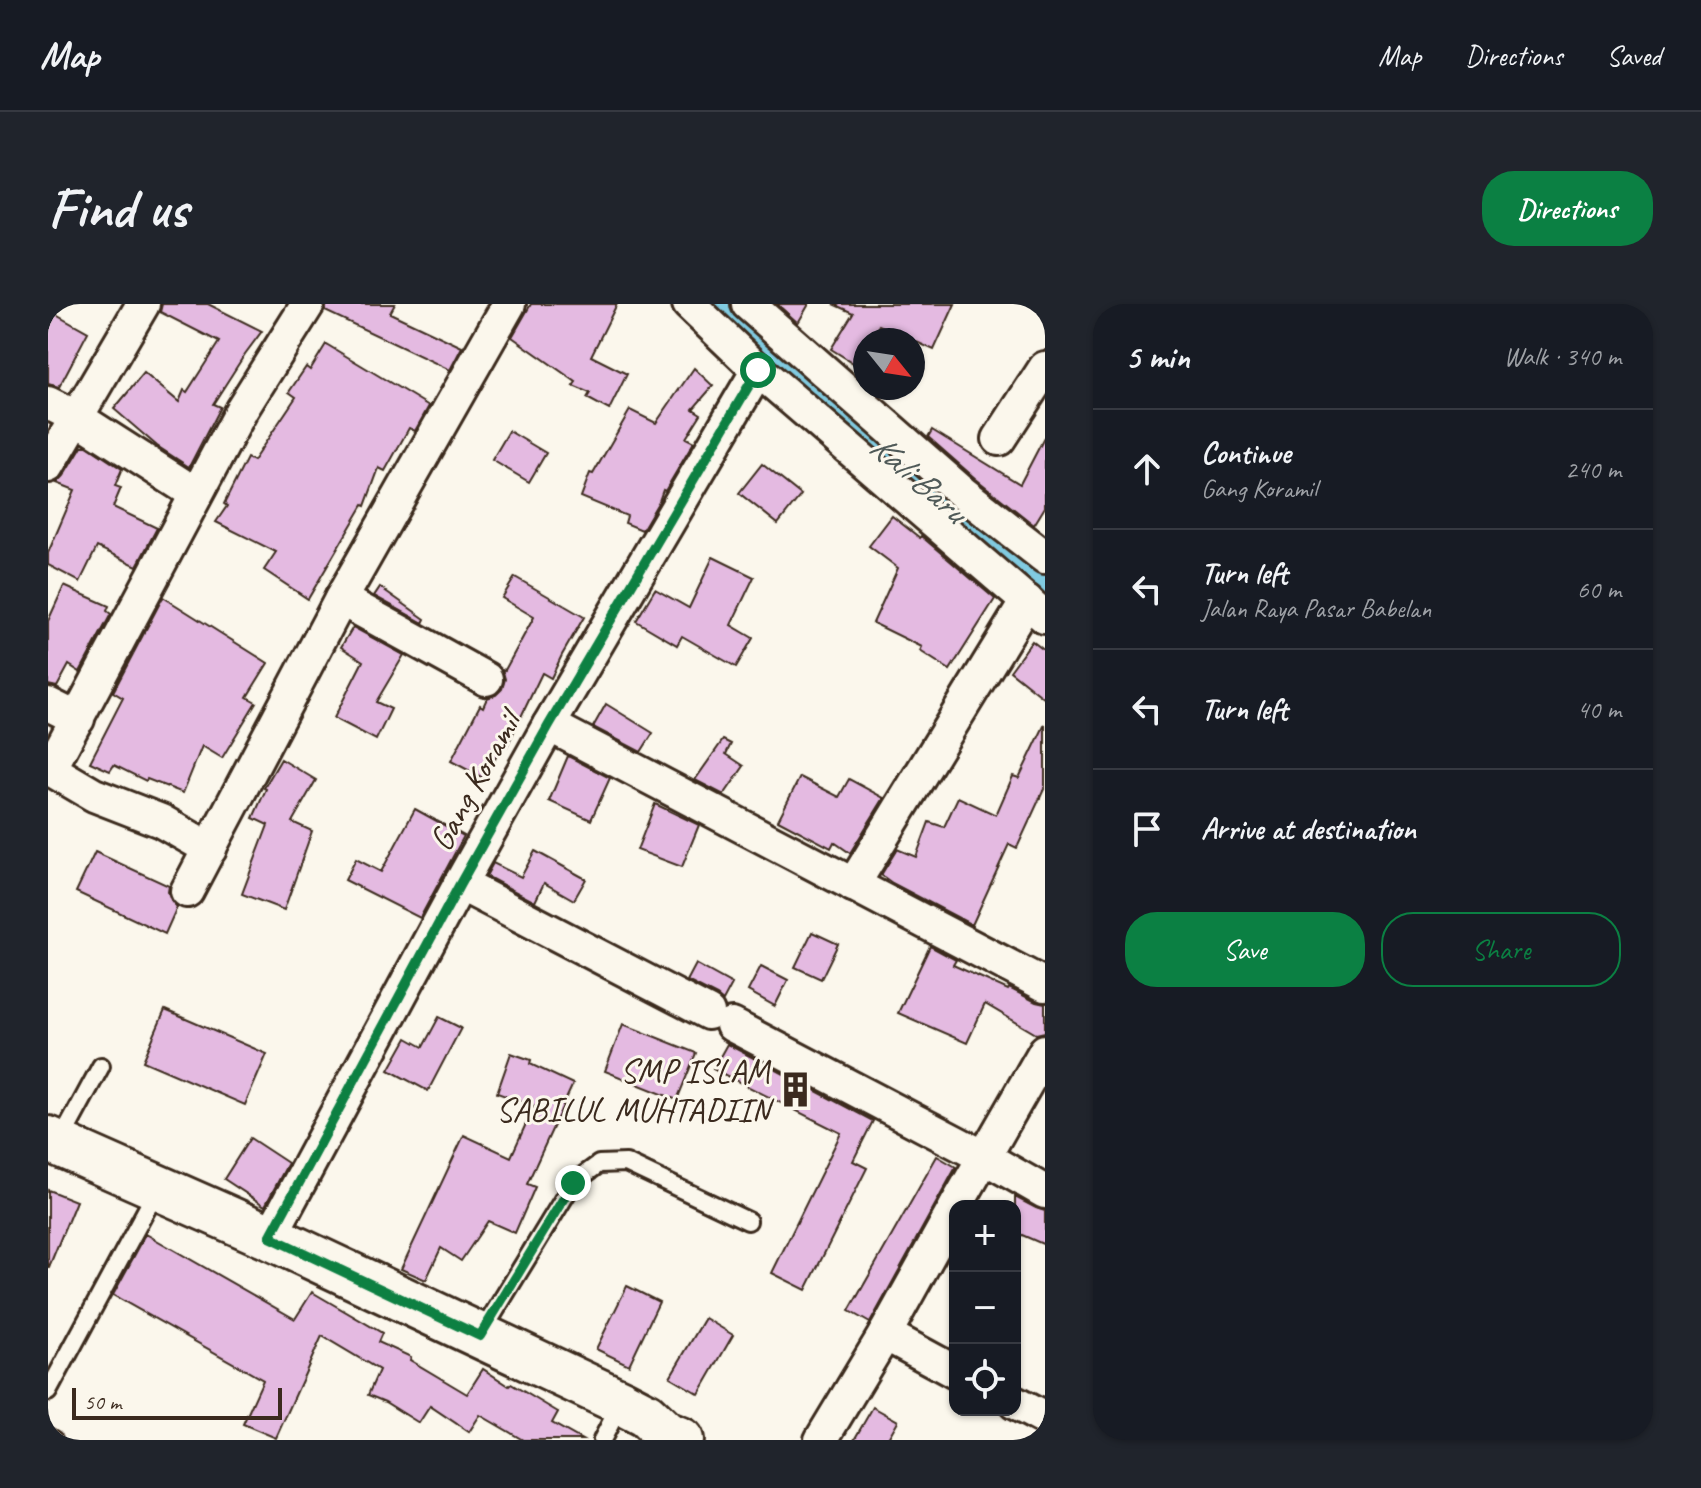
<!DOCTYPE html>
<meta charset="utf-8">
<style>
body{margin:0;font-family:Caveat,sans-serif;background:#20242c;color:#f1f3f6}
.controls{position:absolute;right:24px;bottom:24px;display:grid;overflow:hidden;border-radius:16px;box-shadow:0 2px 6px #0004}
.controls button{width:72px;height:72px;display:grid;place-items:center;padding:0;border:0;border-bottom:2px solid #363941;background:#171b24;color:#f1f3f6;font:40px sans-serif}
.compass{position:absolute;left:805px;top:24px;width:72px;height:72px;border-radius:50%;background:#171b24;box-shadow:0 2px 6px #0004;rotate:120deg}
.scale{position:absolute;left:24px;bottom:20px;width:210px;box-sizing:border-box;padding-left:8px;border:4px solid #3b2a1e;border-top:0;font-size:22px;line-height:28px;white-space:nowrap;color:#3b2a1e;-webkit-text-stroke:6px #fbf7ec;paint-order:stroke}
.stop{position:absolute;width:24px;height:24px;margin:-18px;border:6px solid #0b8043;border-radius:50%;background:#fff}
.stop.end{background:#0b8043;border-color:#fff;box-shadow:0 2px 8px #0008}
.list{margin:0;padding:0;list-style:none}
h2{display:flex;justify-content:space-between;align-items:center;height:104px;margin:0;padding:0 32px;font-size:34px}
h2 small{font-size:26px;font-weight:400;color:#9ea1a6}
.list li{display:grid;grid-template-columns:52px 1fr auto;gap:24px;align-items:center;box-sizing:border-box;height:120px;padding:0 32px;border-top:2px solid #363941}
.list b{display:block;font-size:30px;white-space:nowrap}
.list p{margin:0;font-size:26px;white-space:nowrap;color:#9ea1a6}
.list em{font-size:26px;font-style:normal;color:#9ea1a6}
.actions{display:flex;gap:16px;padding:24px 32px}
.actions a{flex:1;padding:18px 0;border:2px solid #0b8043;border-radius:32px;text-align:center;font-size:28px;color:#0b8043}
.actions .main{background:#0b8043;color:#fff}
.icon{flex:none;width:44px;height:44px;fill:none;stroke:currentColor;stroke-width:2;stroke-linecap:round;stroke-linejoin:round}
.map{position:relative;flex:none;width:997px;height:1136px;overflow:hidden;border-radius:32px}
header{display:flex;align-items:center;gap:48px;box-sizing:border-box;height:112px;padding:0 40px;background:#171b24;border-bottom:2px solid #363941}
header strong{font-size:38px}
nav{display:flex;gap:44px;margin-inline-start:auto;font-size:28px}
.intro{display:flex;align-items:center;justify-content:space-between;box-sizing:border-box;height:192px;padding:0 48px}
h1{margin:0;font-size:56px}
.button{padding:20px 36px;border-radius:32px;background:#0b8043;color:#fff;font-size:28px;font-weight:700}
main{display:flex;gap:48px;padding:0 48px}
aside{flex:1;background:#171b24;border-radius:32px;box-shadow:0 2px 6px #0004}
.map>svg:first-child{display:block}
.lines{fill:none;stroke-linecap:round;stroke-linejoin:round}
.river{stroke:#81cbe1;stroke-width:50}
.building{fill:#e4bae1;stroke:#3b2a1e;stroke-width:2}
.lane-casing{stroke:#3b2a1e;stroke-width:22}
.street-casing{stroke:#3b2a1e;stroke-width:38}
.primary-casing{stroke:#3b2a1e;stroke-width:50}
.lane{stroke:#fbf7ec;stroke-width:16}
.street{stroke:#fbf7ec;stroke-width:32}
.primary{stroke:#fbf7ec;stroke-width:44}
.route{stroke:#0b8043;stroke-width:10}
.labels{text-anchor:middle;stroke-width:6;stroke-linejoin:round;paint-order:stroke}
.street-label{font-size:34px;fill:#3b2a1e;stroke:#fbf7ec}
.poi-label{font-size:34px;fill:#3b2a1e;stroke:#fbf7ec;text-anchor:end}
.water-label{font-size:36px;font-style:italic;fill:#505a58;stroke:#fbf7ec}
</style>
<header>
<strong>Map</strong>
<nav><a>Map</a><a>Directions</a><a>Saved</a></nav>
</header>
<div class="intro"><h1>Find us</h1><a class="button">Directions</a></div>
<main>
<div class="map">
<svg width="997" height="1136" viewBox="0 0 997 1136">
<rect width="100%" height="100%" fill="#fbf7ec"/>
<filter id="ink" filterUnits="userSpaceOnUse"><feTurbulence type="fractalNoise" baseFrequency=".0125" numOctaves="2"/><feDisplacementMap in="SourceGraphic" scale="16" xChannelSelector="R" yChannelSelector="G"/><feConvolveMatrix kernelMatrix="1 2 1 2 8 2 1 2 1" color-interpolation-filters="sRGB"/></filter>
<g filter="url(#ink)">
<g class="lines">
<polyline class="river" points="674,0 997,283"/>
</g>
<g class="building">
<polygon points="114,0 160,0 214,27 197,50 165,100 172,103 141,163 109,142 66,105 96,69 131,98 136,86 139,88 171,38 112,8"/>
<polygon points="279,0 347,0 342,9 414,43 402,66 277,7"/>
<polygon points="483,0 569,0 543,52 579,70 561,106 539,94 542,89 525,82 528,78 464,33"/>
<polygon points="729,0 761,0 750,19"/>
<polygon points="785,0 907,0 886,46 831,21 822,36 817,36 817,44 807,60 783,45 805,9"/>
<polygon points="8,10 40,28 11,83 0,80 0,25"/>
<polygon points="278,40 381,102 367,127 361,124 337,167 331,164 317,202 315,201 260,295 216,266 228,248 168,218 179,202 176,200 199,154 205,157 248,93 241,88 258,63 262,66"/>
<polygon points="646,64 665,82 645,105 653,110 638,134 646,138 617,187 615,186 611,197 594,226 577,219 579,212 533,193 542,169 545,170 582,106 608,119"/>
<polygon points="884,126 972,180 997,132 997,203 986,221 928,175 880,133"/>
<polygon points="461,127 498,149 481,178 444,156"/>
<polygon points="34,142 39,142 74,165 67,182 73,184 65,203 109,224 89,262 49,243 32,278 0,261 0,249 27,186 9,179 16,172"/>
<polygon points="714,160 753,191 730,220 691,189"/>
<polygon points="844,212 872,234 873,232 947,295 902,366 872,347 874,343 825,319 850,264 821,242"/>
<polygon points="665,253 706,273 683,321 705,334 688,363 634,332 629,341 588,317 607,285 641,304"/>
<polygon points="467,273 536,313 514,351 503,374 494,369 459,442 455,439 437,475 403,457 432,401 435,403 439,394 448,391 454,385 457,375 454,365 457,366 486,313 454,294"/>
<polygon points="16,282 61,302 59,307 63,310 32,368 21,361 9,383 0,381 0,317"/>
<polygon points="332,283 377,315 375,319 326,292"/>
<polygon points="115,293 220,359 199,393 208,398 174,454 154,442 135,489 99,475 98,477 66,461 62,467 42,458 75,394 65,388"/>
<polygon points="305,323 356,351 328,398 343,405 328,436 286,414 315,357 293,343"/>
<polygon points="984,337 997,347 997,395 962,367"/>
<polygon points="558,400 605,429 593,448 545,423"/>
<polygon points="997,420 997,483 969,544 961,540 924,621 844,579 833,571 849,545 868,553 881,518 896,523 910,493 948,511 965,472 971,474"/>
<polygon points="675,436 683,440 678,450 696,462 676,491 647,476"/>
<polygon points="520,452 562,474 543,516 501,497"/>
<polygon points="233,455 268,476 244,518 264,527 236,606 194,590 220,521 205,514 218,485 216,484"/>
<polygon points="752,473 791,493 801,475 836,494 802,549 786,538 783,544 730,516"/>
<polygon points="607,500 651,521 634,563 589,546"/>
<polygon points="367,505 416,532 372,614 297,576 308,555 333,568"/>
<polygon points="487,547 538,575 526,596 496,579 487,598 438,572 445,559 473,573"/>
<polygon points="47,548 121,582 120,588 123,596 129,603 117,630 28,588"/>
<polygon points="764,628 790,640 773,675 747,663"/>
<polygon points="882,642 908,656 905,661 960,686 961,684 988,698 997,700 997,728 988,730 937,700 919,739 850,709"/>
<polygon points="648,660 684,680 675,697 669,692 639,677"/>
<polygon points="713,662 740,676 727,702 700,687"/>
<polygon points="117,706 219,750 197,801 95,757"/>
<polygon points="391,713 413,724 380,787 341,766 359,734 375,743"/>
<polygon points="575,720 648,749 629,796 557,767"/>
<polygon points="679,740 825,817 805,857 819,864 758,986 724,969 793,829 665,765"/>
<polygon points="463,749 483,756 482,760 525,780 479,880 487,883 467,929 440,917 413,957 393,944 378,976 353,965 416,831 463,853 486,802 449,789"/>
<polygon points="202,834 240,859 217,902 176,875"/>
<polygon points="889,852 908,863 822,1019 801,1007"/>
<polygon points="0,886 28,897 1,963 0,963"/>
<polygon points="967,893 988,904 997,907 997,941 967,928"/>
<polygon points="98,930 247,1015 264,988 334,1029 330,1038 363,1053 362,1056 419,1090 435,1065 461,1082 463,1080 510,1108 504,1119 534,1136 475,1136 432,1111 421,1128 382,1102 371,1119 337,1098 320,1091 331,1066 274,1032 228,1134 195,1120 215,1076 65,991"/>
<polygon points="579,982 611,998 581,1061 548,1045"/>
<polygon points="657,1014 685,1031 651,1090 622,1073"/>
<polygon points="825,1103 850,1117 839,1136 806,1136"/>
</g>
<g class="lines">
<defs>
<g id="lane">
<polyline points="12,838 53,762"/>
<polyline points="433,1030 525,879 551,860 578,859 700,917"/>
<polyline points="0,1088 109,886"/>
<polyline points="0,1133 5,1136"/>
<polyline points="554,1136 573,1099"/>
</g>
<g id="street">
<polyline points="641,0 710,66 997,313"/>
<polyline points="700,0 916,190 997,253"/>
<polyline points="0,99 28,113 148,190"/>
<polyline points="951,135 997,64"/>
<polyline points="0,162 95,0"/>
<polyline points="293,295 438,375"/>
<polyline points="0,400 30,415"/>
<polyline points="501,421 997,681"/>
<polyline points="162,545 113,517 46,491 2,465 194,105 260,0"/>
<polyline points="412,580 660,709"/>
<polyline points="805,581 979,297"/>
<polyline points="139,587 293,295 461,0"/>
<polyline points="684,721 936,853 997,888"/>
<polyline points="908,902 997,747"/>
<polyline points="222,933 412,580 501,421 710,66"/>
<polyline points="837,1030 907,1068"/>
<polyline points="967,1099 997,1115"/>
<polyline points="773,1136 837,1030 907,904"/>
</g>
<polyline id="primary" points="0,835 222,933 573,1098 598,1111 618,1130 633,1136"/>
</defs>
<use href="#lane" class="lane-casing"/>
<use href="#street" class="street-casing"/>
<use href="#primary" class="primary-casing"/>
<use href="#lane" class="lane"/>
<use href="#street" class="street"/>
<use href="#primary" class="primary"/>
</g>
</g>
<g class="lines" filter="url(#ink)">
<polyline class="route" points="525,879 432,1032 222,933 412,580 501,421 710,66"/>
</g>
<defs>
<symbol id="building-bare" viewBox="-9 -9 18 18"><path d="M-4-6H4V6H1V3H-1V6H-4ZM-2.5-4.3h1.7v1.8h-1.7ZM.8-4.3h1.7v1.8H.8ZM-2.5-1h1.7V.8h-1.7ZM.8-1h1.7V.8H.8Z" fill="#3b2a1e" stroke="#fbf7ec" stroke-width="2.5" paint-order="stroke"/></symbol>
</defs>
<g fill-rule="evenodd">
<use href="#building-bare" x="722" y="760" width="51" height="51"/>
</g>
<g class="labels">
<g class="street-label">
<text transform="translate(426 477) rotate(-61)" y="12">Gang Koramil</text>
</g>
<g class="poi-label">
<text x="722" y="778">SMP ISLAM<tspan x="722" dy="39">SABILUL MUHTADIIN</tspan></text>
</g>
<g class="water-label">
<text transform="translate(871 173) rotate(41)" y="13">Kali Baru</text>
</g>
</g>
</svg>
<div class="controls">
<button>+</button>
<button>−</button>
<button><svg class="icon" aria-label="locate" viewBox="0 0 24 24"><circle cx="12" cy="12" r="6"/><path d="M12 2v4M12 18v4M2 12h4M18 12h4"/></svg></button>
</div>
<svg class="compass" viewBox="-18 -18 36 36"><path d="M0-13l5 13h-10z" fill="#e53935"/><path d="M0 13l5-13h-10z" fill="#9ea1a6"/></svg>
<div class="scale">50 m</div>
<div class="stop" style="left:710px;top:66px"></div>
<div class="stop end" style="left:525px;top:879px"></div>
</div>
<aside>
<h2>5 min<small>Walk · 340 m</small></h2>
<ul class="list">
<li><svg class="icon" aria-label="ahead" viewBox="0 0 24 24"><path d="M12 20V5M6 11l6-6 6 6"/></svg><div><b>Continue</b><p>Gang Koramil</p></div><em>240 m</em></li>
<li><svg class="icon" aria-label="left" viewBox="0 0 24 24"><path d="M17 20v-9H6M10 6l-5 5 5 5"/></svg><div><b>Turn left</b><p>Jalan Raya Pasar Babelan</p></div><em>60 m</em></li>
<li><svg class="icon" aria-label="left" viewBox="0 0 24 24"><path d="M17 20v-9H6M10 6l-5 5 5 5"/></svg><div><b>Turn left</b></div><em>40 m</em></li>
<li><svg class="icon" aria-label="arrive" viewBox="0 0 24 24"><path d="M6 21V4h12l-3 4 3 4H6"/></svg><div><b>Arrive at destination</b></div></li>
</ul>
<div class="actions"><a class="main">Save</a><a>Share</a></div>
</aside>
</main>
